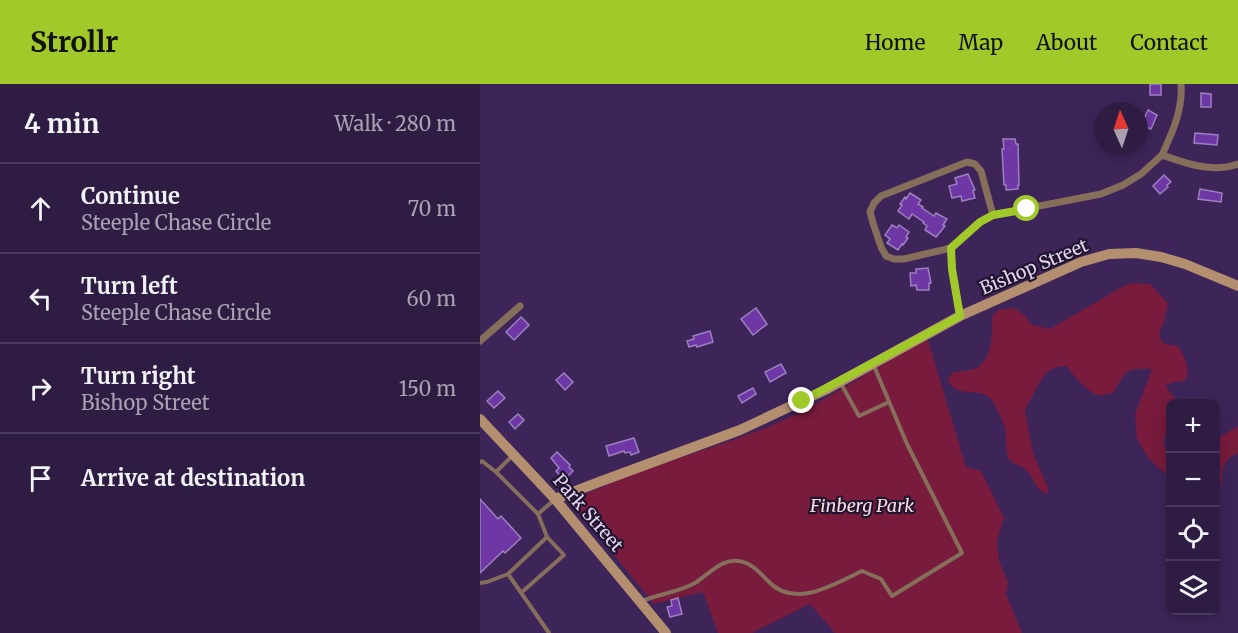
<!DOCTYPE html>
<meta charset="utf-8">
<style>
body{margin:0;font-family:Merriweather,serif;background:#36254a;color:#f1f3f6}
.controls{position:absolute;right:18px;bottom:18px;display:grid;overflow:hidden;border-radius:9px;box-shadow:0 3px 15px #0003}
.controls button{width:54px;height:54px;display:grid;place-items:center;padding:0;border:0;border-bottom:2px solid #493a5c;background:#2e1c43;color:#f1f3f6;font:30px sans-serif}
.compass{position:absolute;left:614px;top:18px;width:54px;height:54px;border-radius:50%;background:#2e1c43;box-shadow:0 3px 15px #0003;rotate:357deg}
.stop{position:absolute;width:18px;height:18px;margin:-14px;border:4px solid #a1c929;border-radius:50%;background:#fff}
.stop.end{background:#a1c929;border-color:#fff;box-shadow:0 2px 6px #0008}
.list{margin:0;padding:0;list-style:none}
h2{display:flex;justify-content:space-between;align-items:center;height:78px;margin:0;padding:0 24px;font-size:26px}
h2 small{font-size:20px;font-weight:400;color:#a7a1b2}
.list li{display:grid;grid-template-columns:39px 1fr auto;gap:18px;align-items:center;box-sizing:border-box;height:90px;padding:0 24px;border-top:2px solid #493a5c}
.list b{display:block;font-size:22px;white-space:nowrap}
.list p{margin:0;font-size:20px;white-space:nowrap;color:#a7a1b2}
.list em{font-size:20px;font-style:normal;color:#a7a1b2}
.icon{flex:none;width:33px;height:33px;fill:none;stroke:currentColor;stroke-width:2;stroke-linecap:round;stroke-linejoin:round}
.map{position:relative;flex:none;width:758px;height:549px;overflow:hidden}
header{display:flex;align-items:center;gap:36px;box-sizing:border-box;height:84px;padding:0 30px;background:#a1c929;color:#111}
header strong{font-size:28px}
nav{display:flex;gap:33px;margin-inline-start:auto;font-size:21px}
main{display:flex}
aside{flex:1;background:#2e1c43}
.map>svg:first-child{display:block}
.green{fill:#781b3d}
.building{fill:#6e37a5;stroke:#9b81be;stroke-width:1.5}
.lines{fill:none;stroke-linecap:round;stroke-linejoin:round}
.lane{stroke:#856e5a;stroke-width:4}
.street{stroke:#856e5a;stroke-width:7}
.secondary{stroke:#b38f6f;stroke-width:10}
.route{stroke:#a1c929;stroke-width:8}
.labels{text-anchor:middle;stroke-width:4.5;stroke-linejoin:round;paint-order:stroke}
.street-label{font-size:18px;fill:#e1d4f5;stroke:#20152d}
.park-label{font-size:18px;font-style:italic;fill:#fcd9e1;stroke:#20152d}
</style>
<header>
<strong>Strollr</strong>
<nav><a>Home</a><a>Map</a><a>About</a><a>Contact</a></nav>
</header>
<main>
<aside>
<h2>4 min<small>Walk · 280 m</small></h2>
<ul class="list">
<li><svg class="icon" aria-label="ahead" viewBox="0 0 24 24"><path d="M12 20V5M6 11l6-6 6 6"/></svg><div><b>Continue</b><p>Steeple Chase Circle</p></div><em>70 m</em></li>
<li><svg class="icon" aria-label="left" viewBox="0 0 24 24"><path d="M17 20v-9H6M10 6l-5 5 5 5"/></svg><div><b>Turn left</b><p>Steeple Chase Circle</p></div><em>60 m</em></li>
<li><svg class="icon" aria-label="right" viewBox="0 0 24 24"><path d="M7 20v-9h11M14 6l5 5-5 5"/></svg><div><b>Turn right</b><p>Bishop Street</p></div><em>150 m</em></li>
<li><svg class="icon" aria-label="arrive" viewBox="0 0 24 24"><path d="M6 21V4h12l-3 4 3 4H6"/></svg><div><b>Arrive at destination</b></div></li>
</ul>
</aside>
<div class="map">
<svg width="758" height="549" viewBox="0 0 758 549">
<rect width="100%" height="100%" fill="#3e2559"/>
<g class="green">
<path d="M652 199 670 200 688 219 684 238 679 249 681 257 685 260 698 262C705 274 711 283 705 297L692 298 685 302 699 319 690 320V338L684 356 685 364 690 371V394L669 375 657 355 655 330 672 285C644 284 647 286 633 309L618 312C605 305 595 294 587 282L577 283 567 288 559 299 545 326 553 369 569 406 566 410C552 402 556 396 546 386 541 380 531 381 528 373 525 364 527 354 525 345 524 340 514 318 511 315 499 302 473 315 468 295L473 288C480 287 491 287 497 284 513 273 512 250 512 233L518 226 534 224 546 232 550 240 570 245 642 203Z"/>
<path d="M448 256 486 383 501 387 524 434 517 456 519 477 528 498 526 510 542 549H355L330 520 272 549H238L223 508 174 520 95 423 92 417 97 414C123 402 150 391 178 381 215 368 254 357 290 342 346 319 394 282 448 256Z"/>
<path d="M758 342V369C744 376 741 385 742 400L736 404V354H738Z"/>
</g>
<g class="building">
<rect x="670" y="0" width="11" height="11"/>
<polygon points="721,9 731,10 731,23 721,23"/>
<polygon points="668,26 677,31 671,45 661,41"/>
<polygon points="715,49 738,51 737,61 714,59"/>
<polygon points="523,55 535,55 536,60 538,60 539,101 538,101 538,105 526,106 526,101 524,101 522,65 524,65"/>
<polygon points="488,90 495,106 493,107 495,114 482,117 481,112 472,114 469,102 477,100 475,94"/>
<polygon points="684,91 691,98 687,101 688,103 680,110 673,102"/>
<polygon points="720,105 742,109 741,118 718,115"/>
<polygon points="430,109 441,116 438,120 443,123 442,124 454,132 456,129 467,135 463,141 465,142 456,153 445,146 447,142 443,139 444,138 432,130 429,135 418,127 422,121 420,120 425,113 426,115"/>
<polygon points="412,141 417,144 419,141 429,148 426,153 428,154 423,161 422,160 418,166 407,159 410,155 405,151"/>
<polygon points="448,184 451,199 449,199 449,206 437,206 436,201 431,202 430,189 436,189 436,185"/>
<polygon points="276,224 287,240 273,251 261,235"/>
<polygon points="41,233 49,241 34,256 26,248"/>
<polygon points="230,247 233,258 217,263 216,261 209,263 207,257 214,255 213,252"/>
<polygon points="301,280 306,289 290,298 285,288"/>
<polygon points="84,289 93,298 85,306 76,296"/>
<polygon points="273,304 276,310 262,319 258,312"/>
<polygon points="18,307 25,314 14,324 7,317"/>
<polygon points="38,330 44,336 35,345 29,338"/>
<polygon points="154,354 159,368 151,371 150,368 145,369 144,367 129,372 126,362"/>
<polygon points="77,368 90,381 89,383 93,387 84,396 76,387 79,384 71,374"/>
<polygon points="0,415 18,435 21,432 41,454 25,469 23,467 0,489"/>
<polygon points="198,514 202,530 190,533 187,523 192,522 191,516"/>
</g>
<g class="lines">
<g class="lane">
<polyline points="360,298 379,332 409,318"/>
<polyline points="33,371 16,388 58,430 67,453 28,490 69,549"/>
<polyline points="0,378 2,377 16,388"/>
<polyline points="58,430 73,417"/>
<polyline points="0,499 7,498 28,490"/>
<polyline points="42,508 84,471 67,453"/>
<path d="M162 517C179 510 199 508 215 499 228 491 242 474 259 477 272 479 280 489 289 498 315 525 355 500 382 487L401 495 412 512 482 469 427 360 394 282"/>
</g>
<g class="street">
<path d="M701 0C703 26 692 49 682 71 708 80 731 89 758 80"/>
<polyline points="471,164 424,175 414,175 406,172 401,163 393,139 390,128 394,119 401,112 487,78 495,80 501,87 513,131"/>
<polyline points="480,232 472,185 471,164 500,138 513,131 621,110 643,101 661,90 682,71"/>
<polyline points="0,257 40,222"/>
</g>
<g class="secondary">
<polyline points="0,335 75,415 186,549"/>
<polyline points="75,415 119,398 260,346 345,306 480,232 601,178 629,170 656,169 681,173 705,180 758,202"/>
</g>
</g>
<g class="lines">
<polyline class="route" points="322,317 480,232 472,185 471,164 500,138 513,131 547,125"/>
</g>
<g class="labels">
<g class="street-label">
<text transform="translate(554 183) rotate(-23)" y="6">Bishop Street</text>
<text transform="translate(108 429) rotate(49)" y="6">Park Street</text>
</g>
<g class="park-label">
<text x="382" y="428">Finberg Park</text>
</g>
</g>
</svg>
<div class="controls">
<button>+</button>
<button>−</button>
<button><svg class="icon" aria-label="locate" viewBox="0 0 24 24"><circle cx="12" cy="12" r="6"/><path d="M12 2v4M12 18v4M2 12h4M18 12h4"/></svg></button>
<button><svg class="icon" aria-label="layers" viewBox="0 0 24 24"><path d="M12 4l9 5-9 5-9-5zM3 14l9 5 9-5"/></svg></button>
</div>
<svg class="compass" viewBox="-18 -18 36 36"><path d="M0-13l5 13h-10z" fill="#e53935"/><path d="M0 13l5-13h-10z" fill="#a7a1b2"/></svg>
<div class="stop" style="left:547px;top:125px"></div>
<div class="stop end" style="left:322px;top:317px"></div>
</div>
</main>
